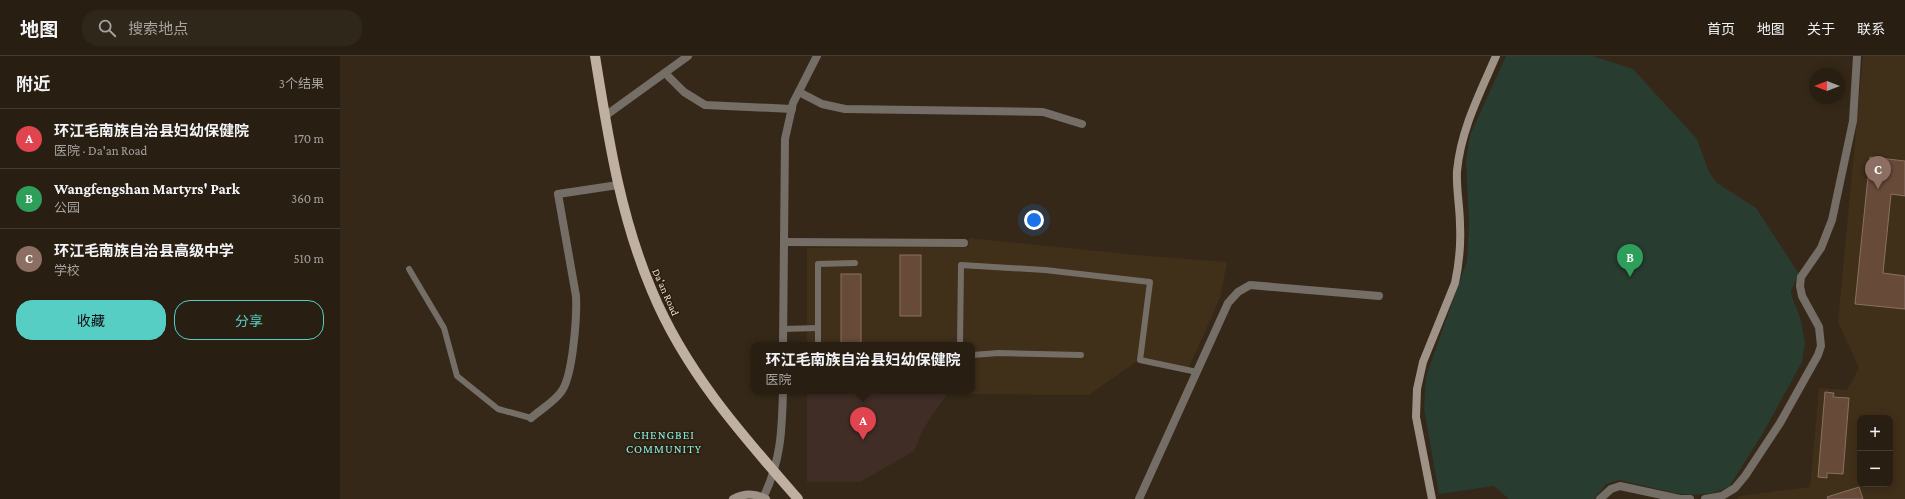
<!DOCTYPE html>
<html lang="zh">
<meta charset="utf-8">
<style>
body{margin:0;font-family:"Crimson Pro","Noto Sans SC",serif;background:#30271b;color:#f1f3f6}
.controls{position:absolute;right:12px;bottom:12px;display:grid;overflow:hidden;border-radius:8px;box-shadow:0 2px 10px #0003}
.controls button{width:36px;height:36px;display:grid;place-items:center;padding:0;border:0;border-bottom:1px solid #443c32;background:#281e12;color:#f1f3f6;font:20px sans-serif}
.compass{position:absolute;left:1469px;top:12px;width:36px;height:36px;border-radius:50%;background:#281e12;box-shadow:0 2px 10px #0003;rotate:270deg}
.you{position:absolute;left:694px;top:164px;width:14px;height:14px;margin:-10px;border:3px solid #fff;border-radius:50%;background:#1a73e8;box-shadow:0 0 0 6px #1a73e833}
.badge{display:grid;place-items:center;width:26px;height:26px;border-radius:50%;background:#56cec4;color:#fff;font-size:13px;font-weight:700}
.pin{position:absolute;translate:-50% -33px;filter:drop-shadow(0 1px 2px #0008)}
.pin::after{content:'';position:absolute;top:21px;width:14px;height:12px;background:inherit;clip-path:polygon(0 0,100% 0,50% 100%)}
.popup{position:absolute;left:411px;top:286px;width:224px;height:52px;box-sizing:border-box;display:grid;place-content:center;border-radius:8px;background:#281e12;filter:drop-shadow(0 1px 3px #0005);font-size:13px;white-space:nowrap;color:#a5a29f}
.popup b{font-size:15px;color:#f1f3f6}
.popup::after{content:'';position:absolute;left:50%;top:100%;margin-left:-8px;border:8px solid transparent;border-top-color:#281e12}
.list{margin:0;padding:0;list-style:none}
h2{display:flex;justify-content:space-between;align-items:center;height:52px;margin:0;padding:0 16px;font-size:17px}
h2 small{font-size:13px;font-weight:400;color:#a5a29f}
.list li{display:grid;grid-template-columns:26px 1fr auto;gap:12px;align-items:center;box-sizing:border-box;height:60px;padding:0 16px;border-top:1px solid #443c32}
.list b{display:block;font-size:15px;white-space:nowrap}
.list p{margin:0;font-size:13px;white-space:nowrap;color:#a5a29f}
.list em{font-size:13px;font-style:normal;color:#a5a29f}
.actions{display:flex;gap:8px;padding:12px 16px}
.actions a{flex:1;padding:9px 0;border:1px solid #56cec4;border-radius:16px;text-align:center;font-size:14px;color:#56cec4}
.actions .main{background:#56cec4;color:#111}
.icon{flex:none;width:22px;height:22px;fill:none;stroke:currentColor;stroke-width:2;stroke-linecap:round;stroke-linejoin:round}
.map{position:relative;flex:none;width:1565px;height:443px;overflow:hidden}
header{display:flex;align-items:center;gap:24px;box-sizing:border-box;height:56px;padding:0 20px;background:#281e12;border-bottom:1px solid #443c32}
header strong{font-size:19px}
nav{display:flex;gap:22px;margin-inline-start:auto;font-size:14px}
.search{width:280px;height:36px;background:#30271b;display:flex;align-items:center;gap:10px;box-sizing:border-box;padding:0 14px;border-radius:16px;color:#a5a29f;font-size:15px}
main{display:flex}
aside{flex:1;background:#281e12}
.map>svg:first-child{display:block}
.built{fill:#402f19;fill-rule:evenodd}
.medical{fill:#402d26}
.green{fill:#283c30}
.building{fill:#684a38;stroke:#877165}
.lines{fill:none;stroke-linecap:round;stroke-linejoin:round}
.lane{stroke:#756e66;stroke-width:6}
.street{stroke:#756e66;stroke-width:8}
.secondary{stroke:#9f9387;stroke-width:8}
.primary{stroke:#c0b0a1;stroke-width:10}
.labels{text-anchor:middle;stroke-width:3;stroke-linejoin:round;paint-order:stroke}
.street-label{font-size:11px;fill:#e3dad0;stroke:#2b1e0e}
.neighbourhood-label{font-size:12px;letter-spacing:1px;fill:#84eee5;stroke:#2b1e0e}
</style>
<header>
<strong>地图</strong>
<div class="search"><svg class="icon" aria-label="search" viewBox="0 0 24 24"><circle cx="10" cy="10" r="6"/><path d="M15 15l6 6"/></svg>搜索地点</div>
<nav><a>首页</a><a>地图</a><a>关于</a><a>联系</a></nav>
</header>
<main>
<aside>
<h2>附近<small>3个结果</small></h2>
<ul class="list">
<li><span class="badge" style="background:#e0444e">A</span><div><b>环江毛南族自治县妇幼保健院</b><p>医院 · Da'an Road</p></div><em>170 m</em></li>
<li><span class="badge" style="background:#2e9e5b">B</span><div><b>Wangfengshan Martyrs' Park</b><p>公园</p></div><em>360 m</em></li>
<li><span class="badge" style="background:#8d6e63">C</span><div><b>环江毛南族自治县高级中学</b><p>学校</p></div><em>510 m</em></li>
</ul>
<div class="actions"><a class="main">收藏</a><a>分享</a></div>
</aside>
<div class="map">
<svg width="1565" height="443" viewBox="0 0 1565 443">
<rect width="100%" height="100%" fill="#352818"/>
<g class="built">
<path d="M1523 0H1565V443H1396L1400 440 1470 431 1479 332 1507 334 1519 312 1498 266ZM1520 362H1550V428H1520Z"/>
<polygon points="629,182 797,199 887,206 880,242 847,316 796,306 749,339 607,338 607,335 632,335 632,289 467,289 467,192 628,191"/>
</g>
<polygon class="medical" points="467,335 607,335 607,338 583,373 574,395 520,426 467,426"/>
<polygon class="green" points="1166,0 1253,0 1293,13 1357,83 1369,116 1377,127 1416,152 1459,218 1451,235 1452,241 1460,261 1465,286 1462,306 1423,377 1389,431 1373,437 1352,439 1335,437 1279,424 1266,428 1254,443 1169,443 1154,430 1099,438 1084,353 1086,320 1127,205 1129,167 1126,105 1130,79"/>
<g class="building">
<polygon points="1530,101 1565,105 1565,140 1551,138 1543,217 1565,220 1565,253 1515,248"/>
<rect x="560" y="199" width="21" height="61"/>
<rect x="501" y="218" width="20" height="71"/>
<polygon points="1485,336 1494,337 1493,341 1509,342 1503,418 1487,417 1487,422 1478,421"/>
<polygon points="1519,431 1523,443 1488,443 1487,441"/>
</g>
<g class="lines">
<g class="lane">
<polyline points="69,213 104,272 117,320 158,353 191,362"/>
<polyline points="443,273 478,272"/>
<polyline points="478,289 478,208 515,207"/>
<polyline points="620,289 621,209 705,214 810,226 800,304 857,316"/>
<polyline points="632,299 659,297 741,299"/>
</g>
<g class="street">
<polyline points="325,17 344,36 365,49 452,53"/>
<polyline points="459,36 482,48 505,53 703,56 742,68"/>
<polyline points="265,60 348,0"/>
<polyline points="444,186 624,187"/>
<polyline points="443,289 445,83 453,47 477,0"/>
<path d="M191 362C200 354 214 346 221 336 233 321 237 260 236 240L218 138 278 129"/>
<path d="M423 442C441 405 442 375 443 335"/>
<polyline points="799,443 888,247 898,236 910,229 1039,240"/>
<polyline points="1260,443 1271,433 1280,430 1340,443 1350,443"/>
<polyline points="1365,443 1382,440 1395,432 1405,420 1440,367 1478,299 1481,290 1479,271 1462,240 1460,230 1461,221 1481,192 1492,164 1513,65 1517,0"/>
</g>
<g class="secondary">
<path d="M393 443C404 437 415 437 426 443"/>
<path d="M1092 443 1076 361 1077 333 1083 306 1115 227C1119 208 1121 188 1120 169 1120 151 1116 133 1117 115 1121 73 1140 37 1156 0"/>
</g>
<path class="primary" d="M255 0C268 80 280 160 312 235 345 315 402 379 458 443"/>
</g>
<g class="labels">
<g class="street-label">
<text transform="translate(326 236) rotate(66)" y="4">Da'an Road</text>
</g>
<g class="neighbourhood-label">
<text x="324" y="383">CHENGBEI<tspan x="324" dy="14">COMMUNITY</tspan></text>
</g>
</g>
</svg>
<div class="controls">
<button>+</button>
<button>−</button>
</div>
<svg class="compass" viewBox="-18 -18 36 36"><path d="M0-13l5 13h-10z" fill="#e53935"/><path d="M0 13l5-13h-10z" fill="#a5a29f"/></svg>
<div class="you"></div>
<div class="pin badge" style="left:523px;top:384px;background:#e0444e">A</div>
<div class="popup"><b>环江毛南族自治县妇幼保健院</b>医院</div>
<div class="pin badge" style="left:1290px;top:221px;background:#2e9e5b">B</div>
<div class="pin badge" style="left:1538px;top:133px;background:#8d6e63">C</div>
</div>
</main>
